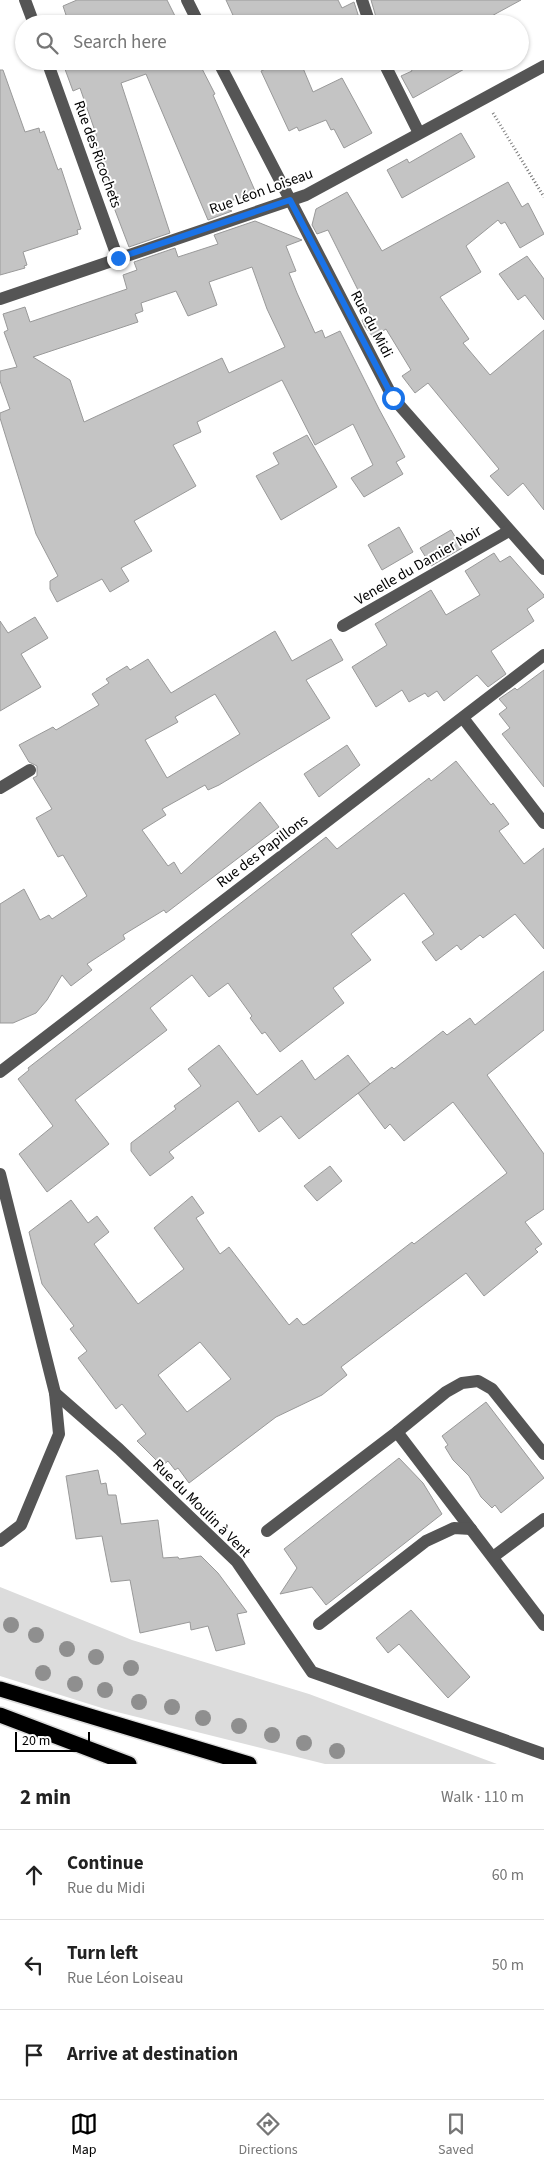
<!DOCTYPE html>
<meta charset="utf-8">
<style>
body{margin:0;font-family:"Source Sans 3",sans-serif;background:#f6f6f6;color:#222}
.scale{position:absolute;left:15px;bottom:12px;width:75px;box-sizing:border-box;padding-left:5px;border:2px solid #000;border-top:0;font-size:14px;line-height:18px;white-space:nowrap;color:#000;-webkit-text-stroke:4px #fff;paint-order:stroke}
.stop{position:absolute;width:15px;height:15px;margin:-11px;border:4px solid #1a73e8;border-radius:50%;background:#fff}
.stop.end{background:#1a73e8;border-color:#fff;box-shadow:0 1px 5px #0008}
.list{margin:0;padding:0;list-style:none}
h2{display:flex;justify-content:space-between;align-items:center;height:65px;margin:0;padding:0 20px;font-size:21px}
h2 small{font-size:16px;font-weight:400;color:#767676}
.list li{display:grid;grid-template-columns:32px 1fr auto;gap:15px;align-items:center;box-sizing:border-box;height:90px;padding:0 20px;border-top:1px solid #e0e0e0}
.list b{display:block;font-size:19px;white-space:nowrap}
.list p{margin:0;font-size:16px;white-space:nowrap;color:#767676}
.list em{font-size:16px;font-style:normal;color:#767676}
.icon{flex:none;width:28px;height:28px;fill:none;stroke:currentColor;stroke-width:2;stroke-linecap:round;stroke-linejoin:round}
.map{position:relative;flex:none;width:544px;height:1764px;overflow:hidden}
.search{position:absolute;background:#fff;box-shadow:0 1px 4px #0004;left:15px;right:15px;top:15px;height:55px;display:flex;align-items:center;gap:12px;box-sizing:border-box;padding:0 18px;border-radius:28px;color:#767676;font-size:19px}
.sheet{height:335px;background:#fff}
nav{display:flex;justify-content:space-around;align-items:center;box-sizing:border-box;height:70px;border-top:1px solid #e0e0e0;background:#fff;font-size:14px;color:#767676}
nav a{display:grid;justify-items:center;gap:2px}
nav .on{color:#000}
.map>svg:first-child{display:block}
.green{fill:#dcdcdc}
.building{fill:#c4c4c4;stroke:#999;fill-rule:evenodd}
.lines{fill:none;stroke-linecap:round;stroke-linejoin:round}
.highway-casing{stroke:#dbdbdb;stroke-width:18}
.path{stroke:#777;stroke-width:3;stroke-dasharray:1 2.5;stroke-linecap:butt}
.minor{stroke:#555;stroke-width:12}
.highway{stroke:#000;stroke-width:15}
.tree{fill:#8f8f8f}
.route{stroke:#1a73e8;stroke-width:6}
.labels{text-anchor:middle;stroke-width:4;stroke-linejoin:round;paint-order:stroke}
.street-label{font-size:15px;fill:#000;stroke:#fff}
</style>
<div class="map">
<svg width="544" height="1764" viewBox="0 0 544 1764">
<rect width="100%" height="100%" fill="#fff"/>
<polygon class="green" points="0,1587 132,1640 309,1694 497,1764 325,1764 105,1709 0,1676"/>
<g class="building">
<polygon points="77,0 167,0 179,24 69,24 63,6"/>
<polygon points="226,0 338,0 342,8 354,2 361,24 237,24"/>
<polygon points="371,0 521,0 477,24 378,24"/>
<polygon points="62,61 198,61 215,94 213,95 256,193 217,205 232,211 208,220 146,74 121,83 170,233 129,247 97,163 96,134 80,88 73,91"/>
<polygon points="283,61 300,61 313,92 342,78 372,133 344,148 334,129 331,130 326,120 299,131 297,127 289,131 261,71"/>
<polygon points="407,61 474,61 475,63 413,98 401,76 412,71"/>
<polygon points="0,70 3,70 25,132 39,128 40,133 44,131 58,170 61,168 81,229 77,230 78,234 23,252 27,265 24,266 25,268 0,275"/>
<polygon points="461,133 475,157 402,198 387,170 407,159 409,163"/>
<polygon points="508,182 522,207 528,203 544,234 520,248 505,222 501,224 498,220 466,246 481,272 440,297 469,339 463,343 490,375 544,330 544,510 523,483 508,496 490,476 499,469 428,383 415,393 402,376 411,370 386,329 373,337 365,327 362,320 371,316 328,230 317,234 312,225 316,209 347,192 382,251"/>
<path d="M255 221 302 240 286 246 296 271 289 273 297 293 315 333 322 330 325 338 340 331 379 409 405 457 396 462 403 474 364 497 351 478 373 465 353 424 315 445 282 380 197 422 201 432 173 445 196 486 134 521 152 551 121 568 129 581 110 592 102 579 57 602 50 589V581L58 576 36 534 0 418V413L10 409 0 381V371L17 367 4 332 8 330 3 314 25 307 30 322 127 289 123 275 137 270 134 262 175 248 178 257 218 244 214 235ZM252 267 267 309 285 347 229 373 222 358 84 422 70 380 33 357 138 322 135 314 143 311 141 303 176 291 188 316 217 305 209 282Z"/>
<polygon points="527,256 544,279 544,320 525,295 518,300 499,274"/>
<polygon points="307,435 337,487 281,520 256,476 279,464 273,453"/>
<polygon points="399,527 413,552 382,570 368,545"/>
<polygon points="451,530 462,548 431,566 420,548"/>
<polygon points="494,553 500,562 510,556 544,595 544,597 527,609 534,621 491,651 506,674 488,687 477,675 444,701 437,691 428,697 425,693 409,702 402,690 376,707 352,667 387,645 375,624 431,590 446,615 480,595 465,571"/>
<polygon points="35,617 48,638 21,654 41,687 0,711 0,621 8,633"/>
<path d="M275 631 292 661 331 639 343 660 306 680 330 718 219 785 208 790 205 785 162 809 166 815 142 830 168 866 174 862 181 874 260 802 279 827 166 913 164 910 123 935 125 939 87 964 92 970 71 986 62 975 47 1000 36 1013 13 1023H0V904L24 889 40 920 49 915 52 919 87 896 63 855 58 857 36 818 52 809 33 778 37 776V766L29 762 19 745 53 727 56 730 99 705 92 694 109 683 106 679 127 666 130 670 148 659 171 693ZM215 694 240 734 167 778 145 740 178 722 175 717Z"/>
<polygon points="544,670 544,787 502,734 510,728 499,714 507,708 499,699 515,688 517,690"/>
<polygon points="347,745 360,765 319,797 304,774"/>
<polygon points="456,761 491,805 493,803 509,824 499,831 524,864 544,848 544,949 515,914 483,938 480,935 461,950 457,945 436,961 422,942 434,934 404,893 351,934 371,960 333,988 344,1003 280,1052 265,1032 262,1034 250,1018 252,1016 228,983 209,997 192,975 150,1008 167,1030 75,1100 109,1144 47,1192 19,1154 53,1126 18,1079 29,1070 28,1068 326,837 337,849 429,778 431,781"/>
<path d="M544 971V1030L487 1075 544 1154V1209L525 1222 542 1244 535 1249 538 1252 484 1296 466 1273 341 1367 347 1375 322 1395 276 1417 189 1483 178 1468 175 1470 168 1461 162 1466 137 1441 146 1434 122 1404 116 1409 78 1358 87 1351 70 1329 74 1326 42 1284 29 1232 71 1200 88 1223 97 1216 109 1232 94 1244 138 1304 184 1269 154 1228 192 1196 204 1213 196 1218 220 1254 229 1247 289 1325 297 1318 303 1325 306 1324 412 1242 414 1244 507 1173 453 1102 404 1141 390 1124 385 1129 358 1093 392 1067 394 1069 443 1031 447 1035 470 1018 475 1025ZM200 1342 231 1379 187 1412 158 1375Z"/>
<polygon points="219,1045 257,1095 302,1060 315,1080 348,1055 370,1084 299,1139 281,1116 259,1132 238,1101 169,1152 174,1158 150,1176 131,1151 131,1143 176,1109 174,1106 201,1086 188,1069"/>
<polygon points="330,1166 342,1181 317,1201 304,1186"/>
<polygon points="486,1402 544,1478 501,1513 495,1505 492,1508 481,1497 469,1476 453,1460 445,1447 448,1445 442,1436"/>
<polygon points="399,1458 423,1483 442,1514 326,1605 312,1587 280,1594 297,1568 284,1549"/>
<polygon points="98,1470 101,1484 106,1483 108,1495 116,1495 121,1524 158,1520 163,1558 178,1557 179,1559 201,1556 218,1573 247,1612 237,1614 245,1644 216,1651 208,1626 191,1630 190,1622 140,1633 130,1580 111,1582 102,1536 76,1539 66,1476"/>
<polygon points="411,1610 470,1677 448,1698 399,1644 388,1653 376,1638"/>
</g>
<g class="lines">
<defs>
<g id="highway">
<polyline points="0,1689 249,1764"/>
<polyline points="0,1715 129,1764"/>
</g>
</defs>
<use href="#highway" class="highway-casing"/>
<polyline class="path" points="493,113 544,197"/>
<g class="minor">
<polyline points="25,0 34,24"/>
<polyline points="187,0 199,24"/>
<polyline points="362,0 370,24"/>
<polyline points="47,61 118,259"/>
<polyline points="218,61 393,398 544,569"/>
<polyline points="383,61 419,133"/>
<polyline points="0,299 306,195 544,66"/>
<polyline points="343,626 509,531"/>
<polyline points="463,718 544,823"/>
<polyline points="0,788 30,770"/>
<polyline points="0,1072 544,655"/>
<polyline points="0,1174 55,1393 119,1449 237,1562 312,1672 544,1754"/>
<polyline points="397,1432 544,1625"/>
<polyline points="267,1531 397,1432 446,1392 462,1383 478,1381 492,1389 544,1454"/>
<polyline points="0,1541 21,1525 59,1434 55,1393"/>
<polyline points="493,1557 544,1519"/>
<polyline points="319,1624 426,1541 454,1528 471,1529"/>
</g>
<use href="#highway" class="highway"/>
</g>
<g class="tree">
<circle cx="11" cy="1625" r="8"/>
<circle cx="36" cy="1635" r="8"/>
<circle cx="67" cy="1649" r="8"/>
<circle cx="96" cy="1657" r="8"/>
<circle cx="131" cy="1668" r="8"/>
<circle cx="43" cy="1673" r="8"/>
<circle cx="75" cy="1684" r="8"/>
<circle cx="105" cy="1690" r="8"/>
<circle cx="139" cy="1702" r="8"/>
<circle cx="172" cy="1707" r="8"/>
<circle cx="203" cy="1718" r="8"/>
<circle cx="239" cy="1726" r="8"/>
<circle cx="272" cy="1735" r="8"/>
<circle cx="304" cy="1743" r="8"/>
<circle cx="337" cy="1751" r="8"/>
</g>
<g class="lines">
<polyline class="route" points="118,258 290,200 393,398"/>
</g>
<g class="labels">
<g class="street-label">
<text transform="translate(98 154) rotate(70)" y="5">Rue des Ricochets</text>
<text transform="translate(261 191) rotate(-20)" y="5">Rue Léon Loiseau</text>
<text transform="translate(372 324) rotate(62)" y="5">Rue du Midi</text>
<text transform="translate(418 565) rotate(-30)" y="5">Venelle du Damier Noir</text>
<text transform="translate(262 851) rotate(-37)" y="5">Rue des Papillons</text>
<text transform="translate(202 1508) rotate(45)" y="5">Rue du Moulin à Vent</text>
</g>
</g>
</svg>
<div class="scale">20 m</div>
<div class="stop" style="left:393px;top:398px"></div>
<div class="stop end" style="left:118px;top:258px"></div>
<div class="search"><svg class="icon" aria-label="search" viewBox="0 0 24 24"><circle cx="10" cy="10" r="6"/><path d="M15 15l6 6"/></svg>Search here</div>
</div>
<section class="sheet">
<h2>2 min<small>Walk · 110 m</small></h2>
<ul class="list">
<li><svg class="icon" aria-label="ahead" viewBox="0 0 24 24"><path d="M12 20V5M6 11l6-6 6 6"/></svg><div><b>Continue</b><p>Rue du Midi</p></div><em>60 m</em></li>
<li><svg class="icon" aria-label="left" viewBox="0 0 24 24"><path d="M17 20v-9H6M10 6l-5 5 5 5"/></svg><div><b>Turn left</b><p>Rue Léon Loiseau</p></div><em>50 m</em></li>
<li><svg class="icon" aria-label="arrive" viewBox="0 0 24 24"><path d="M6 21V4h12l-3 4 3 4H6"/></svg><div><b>Arrive at destination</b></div></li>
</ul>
</section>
<nav>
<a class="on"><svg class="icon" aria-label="map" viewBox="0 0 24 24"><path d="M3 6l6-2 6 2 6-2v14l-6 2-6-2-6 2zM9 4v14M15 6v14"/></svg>Map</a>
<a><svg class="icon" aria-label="directions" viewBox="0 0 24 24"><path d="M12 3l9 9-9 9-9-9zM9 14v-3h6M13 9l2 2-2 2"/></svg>Directions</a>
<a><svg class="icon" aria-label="saved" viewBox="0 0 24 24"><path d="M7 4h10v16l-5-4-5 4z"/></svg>Saved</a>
</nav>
